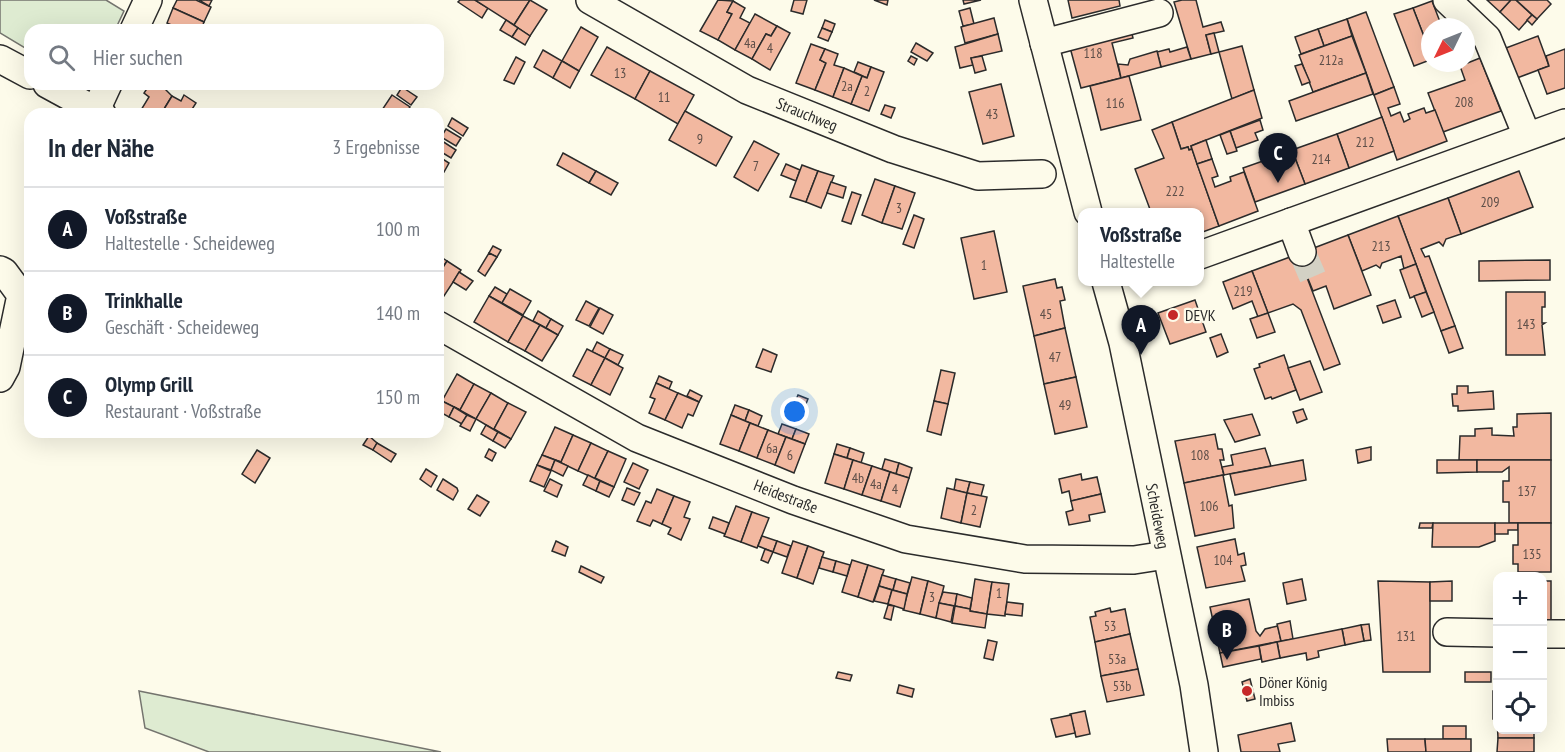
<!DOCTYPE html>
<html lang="de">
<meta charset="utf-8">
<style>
body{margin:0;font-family:"PT Sans Narrow",sans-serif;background:#f2f2f3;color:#1f2937}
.controls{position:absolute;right:18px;bottom:18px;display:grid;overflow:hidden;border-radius:12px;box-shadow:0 6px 24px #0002}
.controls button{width:54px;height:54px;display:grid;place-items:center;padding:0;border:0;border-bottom:2px solid #e0e1e3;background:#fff;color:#1f2937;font:30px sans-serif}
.compass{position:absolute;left:1421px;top:18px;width:54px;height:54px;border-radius:50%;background:#fff;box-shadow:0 6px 24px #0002;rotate:227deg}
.you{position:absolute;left:795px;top:412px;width:21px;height:21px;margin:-15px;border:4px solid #fff;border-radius:50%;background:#1a73e8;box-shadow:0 0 0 9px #1a73e833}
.badge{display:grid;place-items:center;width:39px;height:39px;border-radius:50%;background:#111827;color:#fff;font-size:20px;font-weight:700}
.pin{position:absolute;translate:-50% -50px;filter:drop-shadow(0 2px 3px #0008)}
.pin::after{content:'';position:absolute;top:32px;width:21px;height:18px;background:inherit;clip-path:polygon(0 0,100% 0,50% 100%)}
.popup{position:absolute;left:1078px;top:208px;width:126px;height:78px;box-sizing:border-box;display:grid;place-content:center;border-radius:12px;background:#fff;filter:drop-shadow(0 2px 4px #0005);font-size:20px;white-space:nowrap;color:#747a83}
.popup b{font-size:22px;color:#1f2937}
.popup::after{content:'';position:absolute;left:50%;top:100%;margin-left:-12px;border:12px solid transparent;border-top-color:#fff}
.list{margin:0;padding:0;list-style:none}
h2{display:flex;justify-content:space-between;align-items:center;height:78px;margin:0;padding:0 24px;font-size:26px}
h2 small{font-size:20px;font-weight:400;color:#747a83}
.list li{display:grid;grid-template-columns:39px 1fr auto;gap:18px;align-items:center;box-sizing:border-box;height:84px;padding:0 24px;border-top:2px solid #e0e1e3}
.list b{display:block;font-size:22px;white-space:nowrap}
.list p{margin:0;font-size:20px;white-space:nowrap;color:#747a83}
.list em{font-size:20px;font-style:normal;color:#747a83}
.icon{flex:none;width:33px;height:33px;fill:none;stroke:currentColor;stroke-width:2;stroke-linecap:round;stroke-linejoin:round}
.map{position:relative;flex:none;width:1565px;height:752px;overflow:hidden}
.search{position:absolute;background:#fff;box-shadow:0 6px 24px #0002;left:24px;top:24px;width:420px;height:66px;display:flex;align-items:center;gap:15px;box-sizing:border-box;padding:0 21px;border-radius:18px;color:#747a83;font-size:22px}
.panel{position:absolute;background:#fff;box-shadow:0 6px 24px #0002;left:24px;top:108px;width:420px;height:330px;border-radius:18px}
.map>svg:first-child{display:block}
.green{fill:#deebd1;stroke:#74746e;stroke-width:1.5}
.building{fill:#f2b8a0;stroke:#2b2b2b;stroke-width:1.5}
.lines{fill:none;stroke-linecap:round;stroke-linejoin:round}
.minor-tunnel{stroke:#d3d1c4;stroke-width:27;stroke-dasharray:27 14;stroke-linecap:butt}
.minor-casing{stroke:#2b2b2b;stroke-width:30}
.minor{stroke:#fdfbea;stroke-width:27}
.poi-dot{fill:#c62828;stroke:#fdfbea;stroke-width:2}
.labels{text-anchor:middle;stroke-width:4.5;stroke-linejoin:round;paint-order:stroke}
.number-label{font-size:14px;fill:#5d4e48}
.street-label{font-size:16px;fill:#2b2b2b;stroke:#fdfbea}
.poi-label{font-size:16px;fill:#2b2b2b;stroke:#fdfbea;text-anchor:start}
</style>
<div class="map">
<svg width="1565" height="752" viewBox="0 0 1565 752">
<rect width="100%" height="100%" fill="#fdfbea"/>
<g class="green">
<polygon points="0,0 106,0 124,11 115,30 30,30 30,51 0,33"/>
<polygon points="139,691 441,752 209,752 145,728"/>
</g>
<g class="building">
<polygon points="177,0 196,0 211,7 204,22 173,8"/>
<polygon points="199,0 212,0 209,6"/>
<polygon points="460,0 475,0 488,8 482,18 458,2"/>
<polygon points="475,0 530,0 514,25"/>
<polygon points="530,0 547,10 530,36 514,25"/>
<polygon points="718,0 733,1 727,12 732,14 718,40 700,31"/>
<polygon points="794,0 807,0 803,14 791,11"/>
<polygon points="874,0 888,0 887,5"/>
<polygon points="963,0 981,0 964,4"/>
<polygon points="1068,0 1119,0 1120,6 1072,18"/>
<polygon points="1182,0 1196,0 1203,27 1221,22 1224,31 1206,35 1211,54 1191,59 1174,2"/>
<polygon points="1487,0 1511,0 1500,12"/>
<polygon points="1511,0 1516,0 1532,15 1519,30 1500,12"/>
<polygon points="1516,0 1547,0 1551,4 1537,19"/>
<polygon points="733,1 745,8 740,18 750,23 735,50 718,40 732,14 727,12"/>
<polygon points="1432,1 1442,27 1430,27 1430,52 1413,8"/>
<polygon points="173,8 204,22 201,30 182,30 167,23"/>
<polygon points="970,8 974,24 963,26 959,11"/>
<polygon points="1413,8 1430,52 1430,60 1414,66 1394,14"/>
<polygon points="1366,12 1394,87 1374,95 1347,19"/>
<polygon points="755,14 777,26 771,36 766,34 752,59 735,50"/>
<polygon points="1532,15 1537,19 1532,25 1527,20"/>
<polygon points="994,18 998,34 965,43 961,27"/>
<polygon points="1347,19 1352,36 1324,46 1318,29"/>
<polygon points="506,20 518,28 512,37 500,30"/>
<polygon points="825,20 835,24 832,32 822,28"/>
<polygon points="777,26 790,33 770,70 752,59 766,34 771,36"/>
<polygon points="1130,26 1133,38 1112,43 1121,78 1081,88 1068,40"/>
<polygon points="581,27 598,37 579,71 562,61"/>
<polygon points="518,28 530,36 525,45 512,37"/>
<polygon points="822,28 832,32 828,41 818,37"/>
<polygon points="1318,29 1324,46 1301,54 1295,37"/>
<polygon points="1214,33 1219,52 1211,54 1206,35"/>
<polygon points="998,34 1002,51 971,58 973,65 960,68 955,47"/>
<polygon points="1352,36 1366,73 1313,92 1299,55"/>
<polygon points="1538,36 1549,66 1517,78 1506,48"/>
<polygon points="916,43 933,53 927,61 911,52"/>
<polygon points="811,44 825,49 820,60 826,63 815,90 796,83"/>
<polygon points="1242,46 1254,90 1232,99 1219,52"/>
<polygon points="607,47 650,71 635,99 591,75"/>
<polygon points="1187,47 1191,59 1161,67 1157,52 1169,49 1170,52"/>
<polygon points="825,49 838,54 834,65 844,68 833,97 815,90 826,63 820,60"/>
<polygon points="1565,49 1565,88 1547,94 1538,70 1549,66 1546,56"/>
<polygon points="543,50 562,61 553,78 534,67"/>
<polygon points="1157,51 1161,67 1121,78 1118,64 1128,65 1130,59"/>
<polygon points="911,56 917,59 914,65 908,61"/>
<polygon points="982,56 986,70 975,73 971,58"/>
<polygon points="516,57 525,62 514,84 504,80"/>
<polygon points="1480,58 1501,111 1443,132 1428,93 1465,80 1460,66"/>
<polygon points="562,61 579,71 570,88 553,78"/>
<polygon points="858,62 871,67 867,78 854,72"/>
<polygon points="1302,64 1310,82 1302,85 1295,66"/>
<polygon points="871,67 884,72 869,111 851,104 862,76 867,78"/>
<polygon points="844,68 862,76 851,104 833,97"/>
<polygon points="650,71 694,95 678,124 635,99"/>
<polygon points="1366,73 1373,94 1296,121 1289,101"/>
<polygon points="1129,76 1141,120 1101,130 1090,86"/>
<polygon points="150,84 167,84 164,88 172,96 161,114 146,114 141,110 149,97 144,93"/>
<polygon points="1001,84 1014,136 983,144 969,92"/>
<polygon points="402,87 417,97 411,105 397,95"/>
<polygon points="1394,87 1400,104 1388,108 1391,116 1400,112 1404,122 1410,119 1408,114 1424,108 1426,113 1435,110 1447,141 1397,160 1374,95"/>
<polygon points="1254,90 1262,118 1191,146 1192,149 1189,150 1188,147 1181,149 1172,122"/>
<polygon points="184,95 196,103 189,114 161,114 172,96 181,101"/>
<polygon points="392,95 410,107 405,114 380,113"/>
<polygon points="885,105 895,108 891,118 881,114"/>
<polygon points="685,111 732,137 716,166 669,140"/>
<polygon points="1382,117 1394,151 1349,168 1337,134"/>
<polygon points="452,118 468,128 463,136 448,126"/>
<polygon points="1260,120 1263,130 1255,133 1258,140 1236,148 1230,131"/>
<polygon points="1172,122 1181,149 1188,147 1189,150 1192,149 1219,226 1200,233 1200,212 1151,212 1135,169 1164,158 1152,130"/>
<polygon points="446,129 461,138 456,146 441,137"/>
<polygon points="1230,131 1237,151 1227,154 1220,135"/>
<polygon points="1337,134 1349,168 1305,184 1292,150"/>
<polygon points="439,139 456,150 451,158 438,150"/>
<polygon points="1206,140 1212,159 1197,164 1191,146"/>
<polygon points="754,141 779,154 758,191 734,177"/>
<polygon points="1292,150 1305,184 1255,202 1243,168 1263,161 1262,157 1271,154 1272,157"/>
<polygon points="563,153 596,171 589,183 557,165"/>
<polygon points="438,156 449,163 444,172 438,169"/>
<polygon points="1212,159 1218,176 1212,178 1215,187 1231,181 1230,177 1244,172 1258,211 1219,226 1197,164"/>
<polygon points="786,164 800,170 796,181 781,175"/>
<polygon points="802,165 818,171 806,202 790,197"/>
<polygon points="596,171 618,183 611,195 589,183"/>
<polygon points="818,171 834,176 821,208 806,202"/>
<polygon points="1519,171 1533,207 1461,234 1448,198"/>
<polygon points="875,179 895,186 882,223 862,215"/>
<polygon points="831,182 846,187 843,198 827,193"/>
<polygon points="895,186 915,193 902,229 882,223"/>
<polygon points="852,192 861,195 851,224 842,221"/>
<polygon points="1448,198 1461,234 1446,239 1443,246 1439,242 1421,249 1425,257 1429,256 1455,326 1441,331 1398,216"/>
<polygon points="914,215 924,219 914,248 903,244"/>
<polygon points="1398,216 1416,264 1404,269 1401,256 1382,263 1380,268 1376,265 1362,271 1348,235"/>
<polygon points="994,231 1007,292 974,299 961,238"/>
<polygon points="1348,235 1371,295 1334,309 1326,286 1313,291 1298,254"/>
<polygon points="493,246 501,250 497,257 489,253"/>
<polygon points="489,253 497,257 485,276 478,271"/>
<polygon points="1298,254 1340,364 1324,370 1301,310 1293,304 1268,313 1252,271"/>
<polygon points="438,255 447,261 438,275"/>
<polygon points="1550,260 1550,280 1479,281 1479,261"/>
<polygon points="447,261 461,270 442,299 438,296 438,275"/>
<polygon points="1416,264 1426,292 1410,298 1400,270"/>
<polygon points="1252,271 1268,313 1258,317 1252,301 1233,309 1223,282"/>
<polygon points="459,272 473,281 466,290 453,282"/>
<polygon points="1055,279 1057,288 1062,287 1065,300 1060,301 1065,328 1034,336 1023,286"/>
<polygon points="495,287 507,294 502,303 489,296"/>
<polygon points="510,289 531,301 523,315 502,303"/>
<polygon points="1426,292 1434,312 1422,317 1414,296"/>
<polygon points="1506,292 1545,292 1545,307 1542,307 1542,323 1545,323 1542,325 1545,355 1506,355"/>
<polygon points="489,296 523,316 508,342 474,322"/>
<polygon points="1195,300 1206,332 1170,344 1158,313"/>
<polygon points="1395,300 1401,317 1383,323 1377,306"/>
<polygon points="586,301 599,308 589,326 576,320"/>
<polygon points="600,308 613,315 603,334 590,327"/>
<polygon points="538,311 551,319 546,328 533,321"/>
<polygon points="1268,313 1275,332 1257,338 1250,319"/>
<polygon points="523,316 540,325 525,351 508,342"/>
<polygon points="551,319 563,326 558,335 546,328"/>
<polygon points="540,325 558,335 542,361 525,351"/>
<polygon points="1455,326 1463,348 1449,353 1441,331"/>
<polygon points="1065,328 1076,377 1044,384 1034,336"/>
<polygon points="1221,334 1228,352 1217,357 1210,338"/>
<polygon points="597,342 610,349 605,358 592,352"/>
<polygon points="587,349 605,358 591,385 573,376"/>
<polygon points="610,349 623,355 618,365 605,358"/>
<polygon points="763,349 777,355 771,372 756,367"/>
<polygon points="1284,355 1296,390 1272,399 1271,397 1265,399 1254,369 1260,367 1259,364"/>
<polygon points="605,358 623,368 610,395 591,385"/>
<polygon points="1310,361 1322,392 1300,400 1288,368"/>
<polygon points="941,370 955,373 948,404 934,401"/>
<polygon points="457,374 474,384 460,410 442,401"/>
<polygon points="659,376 672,382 669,389 656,383"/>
<polygon points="1076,377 1087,427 1055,434 1044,384"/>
<polygon points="656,383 678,393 665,420 649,413 655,399 650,397"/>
<polygon points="474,384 491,393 476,419 454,407 460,410"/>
<polygon points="1457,386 1468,386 1468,393 1493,391 1494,409 1458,411 1458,406 1453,406 1452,394 1457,394"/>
<polygon points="690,390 702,396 699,402 687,396"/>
<polygon points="491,393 508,403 494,429 498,432 476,419"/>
<polygon points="678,393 699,402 693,416 688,414 682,428 665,420"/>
<polygon points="798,395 808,399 803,411 793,407"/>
<polygon points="442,401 454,407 449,417 438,411"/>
<polygon points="934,401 948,404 941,435 927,431"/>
<polygon points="508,403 526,412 511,439 494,429"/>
<polygon points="735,405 749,410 745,421 731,415"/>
<polygon points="454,407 467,415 462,424 449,417"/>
<polygon points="1303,409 1307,419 1297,423 1293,412"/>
<polygon points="749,410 762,416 758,426 745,421"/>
<polygon points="1551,413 1551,460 1459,460 1460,436 1475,436 1475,429 1492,428 1492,435 1514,436 1513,427 1517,427 1517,414"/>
<polygon points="1252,414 1260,435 1235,442 1224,420"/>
<polygon points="467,415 476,419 470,431 460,426"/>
<polygon points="731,415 750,423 739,451 720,444"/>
<polygon points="750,423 768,430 757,458 739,451"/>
<polygon points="782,424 796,429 792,439 778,434"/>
<polygon points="486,425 498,432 493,441 481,434"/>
<polygon points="555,427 573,435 561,462 542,455"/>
<polygon points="796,429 809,434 805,444 792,439"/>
<polygon points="768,430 786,437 775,465 757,458"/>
<polygon points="498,432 511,439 505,448 493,441"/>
<polygon points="1215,434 1218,449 1222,449 1224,460 1220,460 1224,475 1184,483 1175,441"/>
<polygon points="573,435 591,443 578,471 555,460 561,462"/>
<polygon points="369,436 377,443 373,450 363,445"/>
<polygon points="786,437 805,444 794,473 775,465"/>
<polygon points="377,443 396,454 391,462 373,450"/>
<polygon points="591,443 608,451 595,478 600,481 578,471"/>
<polygon points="837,444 850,448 847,458 834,454"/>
<polygon points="1371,447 1371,460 1358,463 1356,450"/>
<polygon points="850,448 864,453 861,463 847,458"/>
<polygon points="1265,448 1271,466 1224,475 1222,467 1233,465 1231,455"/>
<polygon points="489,449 496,453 492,461 485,457"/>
<polygon points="257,450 270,458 255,483 242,474"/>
<polygon points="608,451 626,459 614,487 595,478"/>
<polygon points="834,454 853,460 844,489 825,483"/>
<polygon points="542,455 555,460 551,470 537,465"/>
<polygon points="885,459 899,463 896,474 882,469"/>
<polygon points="555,460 568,466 563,476 551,470"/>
<polygon points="853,460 872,466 862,495 844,489"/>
<polygon points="1303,460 1306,480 1235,495 1230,474"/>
<polygon points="1437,460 1477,460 1477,472 1437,473"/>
<polygon points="1477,460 1551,460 1551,523 1509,523 1509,502 1503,502 1503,481 1509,481 1509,467 1502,472 1477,472"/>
<polygon points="633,463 648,470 639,489 624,482"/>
<polygon points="899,463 912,468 909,478 896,474"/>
<polygon points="537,465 551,471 544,487 530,481"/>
<polygon points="872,466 890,472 881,501 862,495"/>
<polygon points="426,469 437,476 431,487 420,479"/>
<polygon points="890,472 909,478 900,507 881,501"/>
<polygon points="1081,474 1082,480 1097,477 1101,494 1071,501 1069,491 1062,493 1059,479"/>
<polygon points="588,475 600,481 596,491 583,485"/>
<polygon points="1223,475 1229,506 1232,505 1234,528 1195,536 1184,483"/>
<polygon points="443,479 457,488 458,491 453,500 437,490"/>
<polygon points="550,479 562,485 557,497 544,491"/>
<polygon points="956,479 970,482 967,493 954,490"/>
<polygon points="600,481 614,487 609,497 596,491"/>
<polygon points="970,482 984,485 981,496 967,493"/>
<polygon points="627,488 640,493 634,505 622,500"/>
<polygon points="947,488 967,493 961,523 941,518"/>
<polygon points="657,489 674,496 662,524 653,520 650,526 637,521 646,501 651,503"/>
<polygon points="967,493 987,497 980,527 961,523"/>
<polygon points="1101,494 1105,512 1089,515 1090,521 1069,525 1066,512 1073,510 1071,501"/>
<polygon points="477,495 489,502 480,516 468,509"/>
<polygon points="674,496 690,502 684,517 690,519 681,540 668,534 671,528 662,524"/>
<polygon points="736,506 752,512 741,542 724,536"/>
<polygon points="752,512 769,518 757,548 741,542"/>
<polygon points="713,517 729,523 725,534 709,528"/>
<polygon points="1420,523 1433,523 1432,528 1419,528"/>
<polygon points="1433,523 1495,523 1495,541 1479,547 1432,547"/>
<polygon points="1495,523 1518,523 1518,530 1508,530 1508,534 1495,534"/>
<polygon points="1518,523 1551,523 1551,572 1518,572 1518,564 1513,564 1513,545 1518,545"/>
<polygon points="762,536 777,541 773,552 758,546"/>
<polygon points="1235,539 1238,555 1244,553 1246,565 1241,566 1245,581 1206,588 1197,547"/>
<polygon points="556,541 568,547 565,556 552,551"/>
<polygon points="777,541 791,546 787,557 773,552"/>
<polygon points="793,541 808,546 797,578 782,573"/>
<polygon points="808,546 824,552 813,584 797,578"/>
<polygon points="765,549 773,552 768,563 761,560"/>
<polygon points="822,557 836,561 833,572 819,568"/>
<polygon points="852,560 868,565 858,597 842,592"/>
<polygon points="836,561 850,565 847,576 833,572"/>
<polygon points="868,565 884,570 873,602 858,597"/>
<polygon points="581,566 604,577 601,583 579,572"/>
<polygon points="882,575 896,579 893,590 879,586"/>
<polygon points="912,577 928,581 920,614 903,610"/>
<polygon points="896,579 910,583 907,594 893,590"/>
<polygon points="975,579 992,582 987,614 970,611"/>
<polygon points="1302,579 1306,600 1287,604 1283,583"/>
<polygon points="928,581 944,586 936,618 920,614"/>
<polygon points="1378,581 1430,582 1430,672 1383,672"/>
<polygon points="1452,581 1452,601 1430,601 1430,582"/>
<rect x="1542" y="581" width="9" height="43"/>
<polygon points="992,582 1009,584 1005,616 987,614"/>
<polygon points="879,586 892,590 888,604 874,601"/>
<polygon points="892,590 907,594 904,609 888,604"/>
<polygon points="943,592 957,594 955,606 939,603"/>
<polygon points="957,594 972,598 970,609 955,606"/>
<polygon points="1249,599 1256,631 1260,636 1265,629 1278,626 1281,641 1220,653 1210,607"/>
<polygon points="1007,602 1023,604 1022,616 1005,614"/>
<polygon points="939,603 954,606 951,622 936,618"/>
<polygon points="888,605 894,606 891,620 884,618"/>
<polygon points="955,606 970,609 970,611 987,614 985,628 952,623"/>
<polygon points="1110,608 1111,612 1125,609 1130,634 1095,642 1090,617 1096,616 1095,612"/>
<polygon points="1290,621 1293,639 1281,641 1277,624"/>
<polygon points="1369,624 1371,640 1364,641 1361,625"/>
<polygon points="1361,625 1364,641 1345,645 1342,629"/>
<polygon points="1342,629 1345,645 1318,651 1319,657 1307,660 1306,653 1280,658 1277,642"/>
<polygon points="1130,634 1138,669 1101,676 1095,642"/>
<polygon points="988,640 997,642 993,660 984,658"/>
<polygon points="1277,642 1280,658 1262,662 1259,646"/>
<polygon points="1259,646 1261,659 1223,667 1220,653"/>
<polygon points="1138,669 1144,695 1107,702 1101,676"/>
<polygon points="838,672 852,675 850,681 836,678"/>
<rect x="1465" y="672" width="26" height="10"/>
<polygon points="1250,679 1255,699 1247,701 1242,682"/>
<polygon points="899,685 914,689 912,697 897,693"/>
<polygon points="1493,691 1498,691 1498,730 1534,730 1534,738 1498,738 1497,719 1493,719"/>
<polygon points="1085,711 1090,734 1076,737 1070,714"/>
<polygon points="1071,715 1075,733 1056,737 1051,719"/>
<polygon points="1291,723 1295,741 1278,744 1280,752 1241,752 1238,735"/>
<rect x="1443" y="726" width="23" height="13"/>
<polygon points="1498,738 1534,738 1534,752 1497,752"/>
<polygon points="1387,739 1425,739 1426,752 1388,752"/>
<polygon points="1425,739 1471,739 1471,752 1426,752"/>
</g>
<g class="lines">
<polyline class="minor-tunnel" points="1302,252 1318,289"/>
<defs>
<g id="minor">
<polyline points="590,0 747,90 893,149 978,176 1042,174"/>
<polyline points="1033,0 1088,212"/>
<polyline points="1447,0 1487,38 1527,136"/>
<polyline points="134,30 148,0"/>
<polyline points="1044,43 1159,13"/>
<polyline points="0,59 30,75"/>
<polyline points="47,84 102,114"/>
<polyline points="96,110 108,84"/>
<polyline points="1291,222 1302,252"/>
<polyline points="1200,255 1565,123"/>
<polyline points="0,270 4,272 21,295 6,367 0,378"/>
<polyline points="1106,282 1123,343 1194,685 1204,752"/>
<polyline points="438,325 637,438 793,500 906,539 1025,559 1134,560 1166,555"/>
<polyline points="1447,632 1498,633"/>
<polyline points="1542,634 1565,634"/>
</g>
</defs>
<use href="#minor" class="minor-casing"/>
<use href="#minor" class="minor"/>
</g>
<g class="poi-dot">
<circle cx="1173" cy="315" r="6"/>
<circle cx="1247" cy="691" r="6"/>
</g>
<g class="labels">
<g class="number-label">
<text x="750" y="48">4a</text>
<text x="770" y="53">4</text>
<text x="1093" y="58">118</text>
<text x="1331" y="65">212a</text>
<text x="620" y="78">13</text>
<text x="847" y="91">2a</text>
<text x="867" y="96">2</text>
<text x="664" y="102">11</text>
<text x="1464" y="107">208</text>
<text x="1115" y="108">116</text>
<text x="992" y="119">43</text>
<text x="700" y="144">9</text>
<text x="1365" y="147">212</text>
<text x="1321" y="164">214</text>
<text x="756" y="171">7</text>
<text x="1175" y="196">222</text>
<text x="1490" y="207">209</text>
<text x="899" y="213">3</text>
<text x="1381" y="251">213</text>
<text x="984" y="270">1</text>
<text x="1243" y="296">219</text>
<text x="1046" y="319">45</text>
<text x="1526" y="329">143</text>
<text x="1055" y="362">47</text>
<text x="1065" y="410">49</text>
<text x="772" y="453">6a</text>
<text x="790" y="460">6</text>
<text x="1200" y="460">108</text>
<text x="858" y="483">4b</text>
<text x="876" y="489">4a</text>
<text x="895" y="494">4</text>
<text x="1527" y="496">137</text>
<text x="1209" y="511">106</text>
<text x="974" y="515">2</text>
<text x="1532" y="559">135</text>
<text x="1223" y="565">104</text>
<text x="999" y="598">1</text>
<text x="932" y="602">3</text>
<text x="1110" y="631">53</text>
<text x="1406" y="641">131</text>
<text x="1117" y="664">53a</text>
<text x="1122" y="691">53b</text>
</g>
<g class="street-label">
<text transform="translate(807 114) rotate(22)" y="6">Strauchweg</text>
<text transform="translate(786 496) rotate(21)" y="6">Heidestraße</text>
<text transform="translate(1158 516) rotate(79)" y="6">Scheideweg</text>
</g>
<g class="poi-label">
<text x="1185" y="321">DEVK</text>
<text x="1259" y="688">Döner König<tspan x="1259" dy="18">Imbiss</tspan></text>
</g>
</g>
</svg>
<div class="controls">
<button>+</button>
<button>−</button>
<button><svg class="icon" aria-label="locate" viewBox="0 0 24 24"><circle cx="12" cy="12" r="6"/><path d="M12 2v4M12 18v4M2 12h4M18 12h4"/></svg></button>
</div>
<svg class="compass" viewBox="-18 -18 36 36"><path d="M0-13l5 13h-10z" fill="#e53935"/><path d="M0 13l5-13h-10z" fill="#747a83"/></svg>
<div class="you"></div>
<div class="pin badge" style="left:1141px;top:355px">A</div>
<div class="popup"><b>Voßstraße</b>Haltestelle</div>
<div class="pin badge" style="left:1227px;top:660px">B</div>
<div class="pin badge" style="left:1278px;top:183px">C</div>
<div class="search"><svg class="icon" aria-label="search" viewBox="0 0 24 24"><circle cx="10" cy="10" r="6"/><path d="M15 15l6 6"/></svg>Hier suchen</div>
<section class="panel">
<h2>In der Nähe<small>3 Ergebnisse</small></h2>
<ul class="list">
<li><span class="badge">A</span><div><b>Voßstraße</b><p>Haltestelle · Scheideweg</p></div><em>100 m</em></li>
<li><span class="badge">B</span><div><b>Trinkhalle</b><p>Geschäft · Scheideweg</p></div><em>140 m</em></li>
<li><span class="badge">C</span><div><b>Olymp Grill</b><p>Restaurant · Voßstraße</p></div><em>150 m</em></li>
</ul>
</section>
</div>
